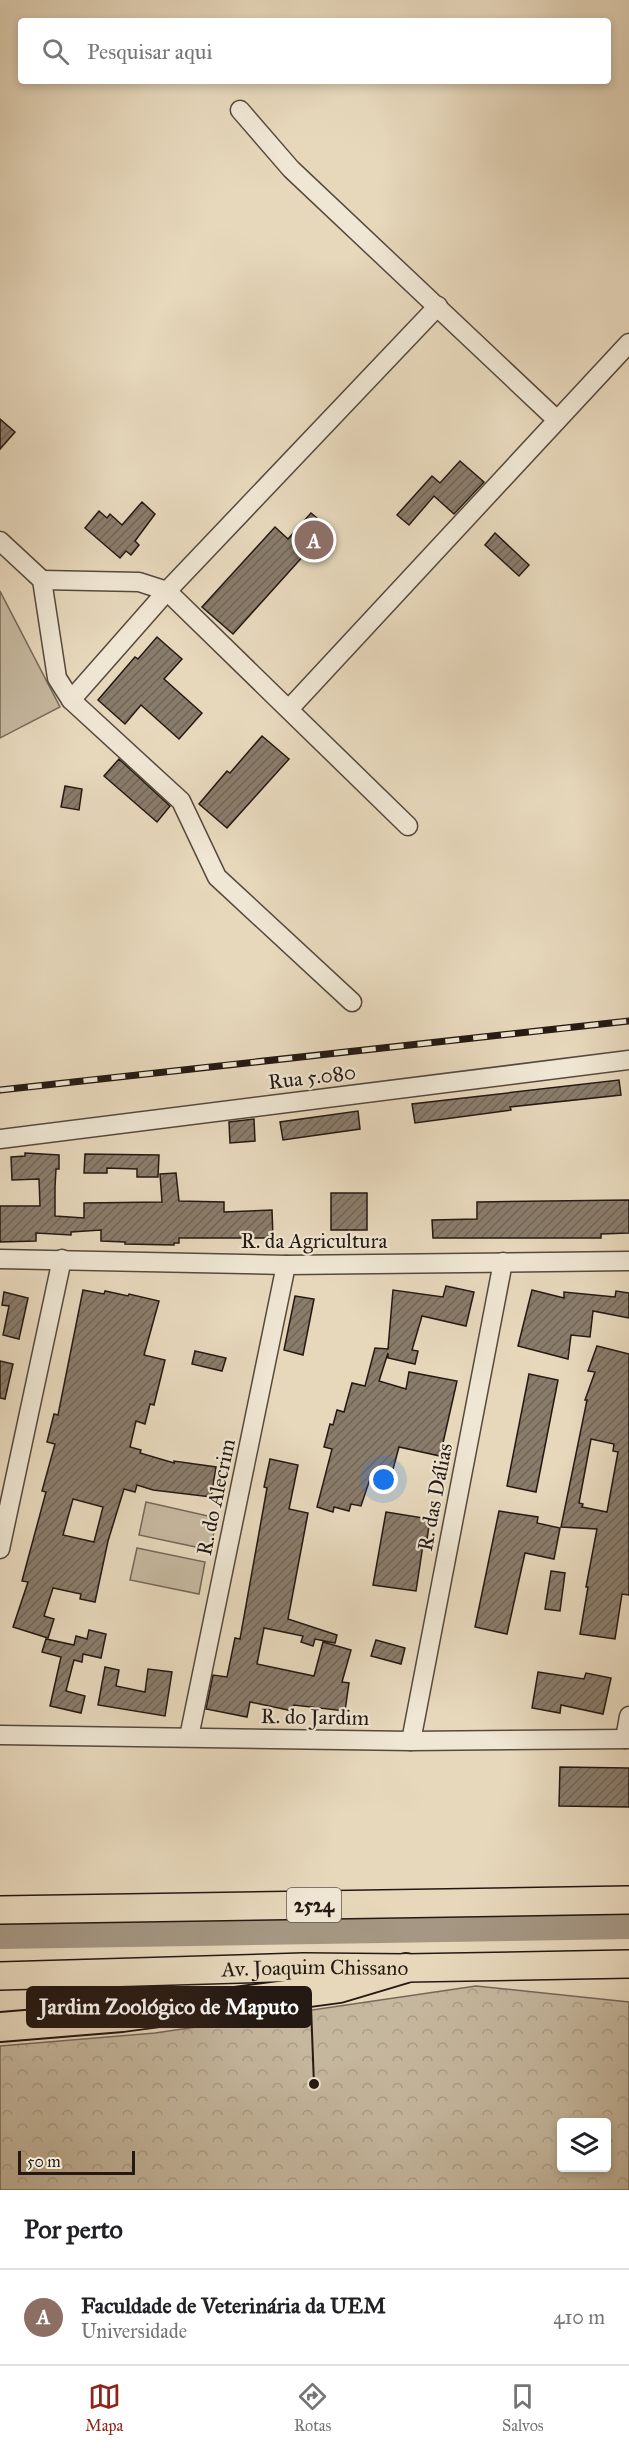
<!DOCTYPE html>
<html lang="pt">
<meta charset="utf-8">
<style>
body{margin:0;font-family:"IM FELL Great Primer",serif;background:#f6f6f6;color:#202124}
.controls{position:absolute;right:18px;bottom:18px;display:grid;overflow:hidden;border-radius:6px;box-shadow:0 3px 9px #0003}
.controls button{width:54px;height:54px;display:grid;place-items:center;padding:0;border:0;border-bottom:2px solid #e0e0e0;background:#fff;color:#202124;font:30px sans-serif}
.scale{position:absolute;left:18px;bottom:15px;width:117px;box-sizing:border-box;padding-left:6px;border:3px solid #251913;border-top:0;font-size:16px;line-height:21px;white-space:nowrap;color:#251913;-webkit-text-stroke:4px #efe6d3;paint-order:stroke}
.you{position:absolute;left:384px;top:1480px;width:21px;height:21px;margin:-15px;border:4px solid #fff;border-radius:50%;background:#1a73e8;box-shadow:0 0 0 9px #1a73e833}
.badge{display:grid;place-items:center;width:39px;height:39px;border-radius:50%;background:#8f2418;color:#fff;font-size:20px;font-weight:700}
.pin{position:absolute;translate:-50% -50%;border:3px solid #fff;box-shadow:0 2px 6px #0006}
.list{margin:0;padding:0;list-style:none}
h2{display:flex;justify-content:space-between;align-items:center;height:78px;margin:0;padding:0 24px;font-size:26px}
h2 small{font-size:20px;font-weight:400;color:#757577}
.list li{display:grid;grid-template-columns:39px 1fr auto;gap:18px;align-items:center;box-sizing:border-box;height:96px;padding:0 24px;border-top:2px solid #e0e0e0}
.list b{display:block;font-size:22px;white-space:nowrap}
.list p{margin:0;font-size:20px;white-space:nowrap;color:#757577}
.list em{font-size:20px;font-style:normal;color:#757577}
.icon{flex:none;width:33px;height:33px;fill:none;stroke:currentColor;stroke-width:2;stroke-linecap:round;stroke-linejoin:round}
.map{position:relative;flex:none;width:629px;height:2190px;overflow:hidden}
.search{position:absolute;background:#fff;box-shadow:0 3px 9px #0003;left:18px;right:18px;top:18px;height:66px;display:flex;align-items:center;gap:15px;box-sizing:border-box;padding:0 21px;border-radius:6px;color:#757577;font-size:22px}
.sheet{height:174px;background:#fff}
nav{display:flex;justify-content:space-around;align-items:center;box-sizing:border-box;height:84px;border-top:2px solid #e0e0e0;background:#fff;font-size:16px;color:#757577}
nav a{display:grid;justify-items:center;gap:3px}
nav .on{color:#8f2418}
.map>svg:first-child{display:block}
.park{fill:url(#park-crowns);stroke:#766859;stroke-width:1.5;fill-rule:evenodd}
.pitch{fill:#c6b89f;stroke:#766859;stroke-width:1.5}
.lines{fill:none;stroke-linecap:round;stroke-linejoin:round}
.river{stroke:#a59783;stroke-width:28}
.building{fill:url(#building-hatch);stroke:#251913;stroke-width:1.5;fill-rule:evenodd}
.minor-casing{stroke:#56493d;stroke-width:21}
.primary-casing{stroke:#251913;stroke-width:30}
.trunk-casing{stroke:#251913;stroke-width:32}
.minor{stroke:#efe6d3;stroke-width:18}
.primary{stroke:#e7d8bc;stroke-width:27}
.trunk{stroke:#e7d8bc;stroke-width:28}
.rail-casing{stroke:#251913;stroke-width:7}
.rail{stroke:#efe6d3;stroke-width:4.5;stroke-dasharray:14;stroke-linecap:butt}
.labels{text-anchor:middle;stroke-width:4.5;stroke-linejoin:round;paint-order:stroke}
.shield{fill:#efe6d3;stroke:#62564d;stroke-width:1.5}
.shield-label{font-size:20px;font-weight:bold;fill:#251913}
.street-label{font-size:21px;fill:#251913;stroke:#efe6d3}
.leader{fill:none;stroke:#251913;stroke-width:2}
.callout-dot{fill:#251913;stroke:#efe6d3;stroke-width:2}
.callout{fill:#251913;stroke:#251913;stroke-width:2}
.callout-label{font-size:22px;text-anchor:middle;font-weight:bold;fill:#fff}
</style>
<div class="map">
<svg width="629" height="2190" viewBox="0 0 629 2190">
<defs>
<pattern id="park-crowns" width="20" height="18" patternUnits="userSpaceOnUse" patternTransform="scale(1.5)"><rect width="20" height="18" fill="#c6b89f"/><path d="M2 6a3 3 0 1 1 6 0M12 15a3 3 0 1 1 6 0" fill="none" stroke="#aa9e88"/></pattern>
<pattern id="building-hatch" width="6" height="6" patternUnits="userSpaceOnUse" patternTransform="scale(1.5)"><rect width="6" height="6" fill="#8a7c6b"/><path d="M-1 1l2-2M0 6l6-6M5 7l2-2" fill="none" stroke="#716557"/></pattern>
</defs>
<rect width="100%" height="100%" fill="#e7d8bc"/>
<filter id="stains"><feTurbulence type="fractalNoise" baseFrequency=".00333" numOctaves="4"/><feColorMatrix values="0 0 0 0 .2 0 0 0 0 .09 0 0 0 0 .02 0 0 0 .5 -.17"/></filter>
<radialGradient id="worn" r=".72"><stop offset=".6" stop-color="#630" stop-opacity="0"/><stop offset="1" stop-color="#630" stop-opacity=".3"/></radialGradient>
<path class="park" d="M476 1986 629 2002V2190H0V2046L155 2033ZM562 2122H606V2168H562Z"/>
<g class="pitch">
<polygon points="0,591 60,707 0,738"/>
<polygon points="146,1502 217,1518 210,1550 139,1535"/>
<polygon points="137,1548 205,1562 199,1594 130,1580"/>
</g>
<g class="lines">
<polyline class="river" points="0,1935 629,1925"/>
</g>
<g class="building">
<polygon points="0,419 15,432 0,449"/>
<polygon points="460,461 484,482 454,514 434,496 409,525 397,515 432,476 440,483"/>
<polygon points="142,502 155,514 135,541 139,545 131,555 126,551 120,558 85,528 99,511 107,518 110,514 122,525"/>
<polygon points="311,513 323,523 300,549 305,554 233,634 202,607 275,527 288,539"/>
<polygon points="495,533 529,565 519,576 485,545"/>
<polygon points="157,637 182,659 164,679 202,713 179,739 141,705 125,724 98,700 135,657 138,659"/>
<polygon points="262,736 289,759 227,828 199,804 227,771 230,773"/>
<polygon points="119,759 170,806 157,822 104,776"/>
<polygon points="65,786 82,789 79,810 61,807"/>
<polygon points="619,1080 621,1095 510,1107 511,1110 415,1123 412,1104"/>
<polygon points="358,1111 360,1129 283,1140 280,1122"/>
<polygon points="254,1119 255,1141 230,1143 229,1122"/>
<polygon points="25,1153 59,1155 59,1169 56,1169 55,1187 55,1216 84,1218 84,1203 162,1202 160,1174 176,1173 179,1201 224,1202 224,1212 272,1210 273,1238 179,1238 179,1243 174,1243 174,1245 125,1244 125,1242 101,1241 101,1230 71,1232 71,1235 36,1233 36,1241 0,1242 0,1206 40,1206 39,1179 12,1180 11,1157 25,1156"/>
<polygon points="85,1154 159,1155 158,1177 137,1177 137,1169 107,1168 107,1173 84,1173"/>
<rect x="331" y="1193" width="36" height="37"/>
<polygon points="629,1200 629,1233 601,1234 601,1238 433,1238 432,1220 477,1219 477,1202"/>
<polygon points="446,1286 474,1292 466,1326 422,1316 412,1350 418,1351 415,1364 388,1358 388,1353 379,1381 406,1389 409,1372 457,1381 440,1456 399,1447 389,1484 370,1479 361,1506 351,1504 349,1511 334,1507 333,1512 317,1507 332,1449 324,1447 330,1424 333,1425 337,1410 344,1412 352,1383 365,1386 375,1348 388,1349 393,1290 443,1297"/>
<path d="M83 1290 104 1294 105 1291 128 1296 129 1294 159 1301 144 1355 165 1360 154 1405 150 1404 145 1424 136 1421 130 1447 141 1450 140 1453 174 1463V1461L216 1467 211 1497 153 1490 137 1485 135 1492 124 1489 108 1541 95 1602 80 1599 81 1594 53 1588 44 1616 54 1619 48 1638 13 1627 28 1582 22 1581 46 1492 42 1491 55 1444 47 1442 54 1414 58 1415ZM73 1499 103 1507 94 1542 63 1535Z"/>
<polygon points="532,1290 564,1298 564,1292 615,1297 616,1291 629,1293 629,1318 593,1311 590,1337 571,1335 568,1359 518,1346"/>
<polygon points="4,1292 28,1298 19,1339 3,1335 9,1306 2,1305"/>
<polygon points="295,1296 314,1299 303,1355 284,1350"/>
<path d="M597 1346 629 1354V1595L622 1594 615 1639 580 1634 588 1587H586L597 1529 561 1527 587 1400H585L595 1372 588 1371ZM591 1439 614 1444 613 1451 618 1452 607 1512 582 1507 583 1504 579 1503Z"/>
<polygon points="195,1351 226,1358 222,1371 192,1364"/>
<polygon points="0,1361 13,1364 5,1399 0,1398"/>
<polygon points="529,1374 558,1380 536,1492 507,1486"/>
<polygon points="270,1459 298,1465 289,1509 308,1513 288,1619 337,1635 335,1643 315,1639 313,1646 301,1642 303,1636 264,1628 257,1664 314,1676 323,1642 351,1650 342,1682 349,1683 345,1711 294,1705 293,1711 250,1702 247,1717 206,1709 213,1675 227,1677 235,1638 240,1639 267,1488 264,1487"/>
<polygon points="499,1511 538,1517 537,1523 560,1528 554,1559 525,1553 507,1634 475,1627"/>
<polygon points="386,1512 430,1519 426,1546 423,1545 416,1591 373,1585"/>
<polygon points="551,1571 565,1573 560,1611 545,1609"/>
<polygon points="89,1630 106,1634 101,1658 83,1654 82,1662 74,1660 66,1691 85,1696 81,1713 50,1706 61,1657 42,1652 46,1639 74,1645 76,1636 87,1639"/>
<polygon points="376,1640 405,1648 401,1664 371,1656"/>
<polygon points="105,1667 119,1670 116,1686 145,1692 148,1669 172,1672 165,1716 98,1705"/>
<polygon points="538,1672 584,1679 586,1673 611,1678 603,1714 561,1705 560,1713 532,1708"/>
<polygon points="560,1767 629,1768 629,1807 559,1806"/>
</g>
<g class="lines">
<defs>
<g id="minor">
<polyline points="240,110 291,169 557,420"/>
<polyline points="0,541 42,580 57,678 71,700 181,801 217,877 352,1002"/>
<polyline points="42,580 139,582 167,591 408,826"/>
<polyline points="71,700 167,591 438,306"/>
<polyline points="289,709 629,343"/>
<polyline points="0,1139 629,1060"/>
<polyline points="0,1259 286,1265 629,1261"/>
<polyline points="0,1549 62,1259"/>
<polyline points="0,1735 411,1741 629,1739"/>
<polyline points="189,1737 286,1265"/>
<polyline points="625,1739 629,1716"/>
<polyline points="411,1741 503,1262"/>
</g>
<g id="primary">
<polyline points="0,1910 629,1900"/>
<path id="s1" d="M0 1976 304 1967 406 1968 629 1964"/>
</g>
<polyline id="trunk" points="0,2027 122,2017 339,1988 406,1968"/>
</defs>
<use href="#minor" class="minor-casing"/>
<use href="#primary" class="primary-casing"/>
<use href="#trunk" class="trunk-casing"/>
<use href="#minor" class="minor"/>
<use href="#primary" class="primary"/>
<use href="#trunk" class="trunk"/>
<defs>
<polyline id="rail" points="0,1090 629,1021"/>
</defs>
<use href="#rail" class="rail-casing"/>
<use href="#rail" class="rail"/>
</g>
<g class="labels">
<rect class="shield" x="287" y="1888" width="54" height="34" rx="4.5"/>
<g class="shield-label">
<text x="314" y="1912">2524</text>
</g>
<g class="street-label">
<text transform="translate(312 1077) rotate(-7)" y="7">Rua 5.080</text>
<text x="314" y="1248">R. da Agricultura</text>
<text transform="translate(216 1497) rotate(-78)" y="7">R. do Alecrim</text>
<text transform="translate(435 1497) rotate(-79)" y="7">R. das Dálias</text>
<text transform="translate(315 1717) rotate(1)" y="7">R. do Jardim</text>
<text dy="7" stroke="none"><textPath href="#s1" startOffset="315">Av. Joaquim Chissano</textPath></text>
</g>
</g>
<path class="leader" d="M314 2084L311 2007"/>
<circle class="callout-dot" cx="314" cy="2084" r="6"/>
<rect class="callout" x="27" y="1987" width="284" height="40" rx="6"/>
<g class="callout-label">
<text x="169" y="2014">Jardim Zoológico de Maputo</text>
</g>
<rect width="100%" height="100%" filter="url(#stains)"/>
<rect width="100%" height="100%" fill="url(#worn)"/>
</svg>
<div class="controls">
<button><svg class="icon" aria-label="layers" viewBox="0 0 24 24"><path d="M12 4l9 5-9 5-9-5zM3 14l9 5 9-5"/></svg></button>
</div>
<div class="scale">50 m</div>
<div class="you"></div>
<div class="pin badge" style="left:314px;top:540px;background:#8d6e63">A</div>
<div class="search"><svg class="icon" aria-label="search" viewBox="0 0 24 24"><circle cx="10" cy="10" r="6"/><path d="M15 15l6 6"/></svg>Pesquisar aqui</div>
</div>
<section class="sheet">
<h2>Por perto<small></small></h2>
<ul class="list">
<li><span class="badge" style="background:#8d6e63">A</span><div><b>Faculdade de Veterinária da UEM</b><p>Universidade</p></div><em>410 m</em></li>
</ul>
</section>
<nav>
<a class="on"><svg class="icon" aria-label="map" viewBox="0 0 24 24"><path d="M3 6l6-2 6 2 6-2v14l-6 2-6-2-6 2zM9 4v14M15 6v14"/></svg>Mapa</a>
<a><svg class="icon" aria-label="directions" viewBox="0 0 24 24"><path d="M12 3l9 9-9 9-9-9zM9 14v-3h6M13 9l2 2-2 2"/></svg>Rotas</a>
<a><svg class="icon" aria-label="saved" viewBox="0 0 24 24"><path d="M7 4h10v16l-5-4-5 4z"/></svg>Salvos</a>
</nav>
